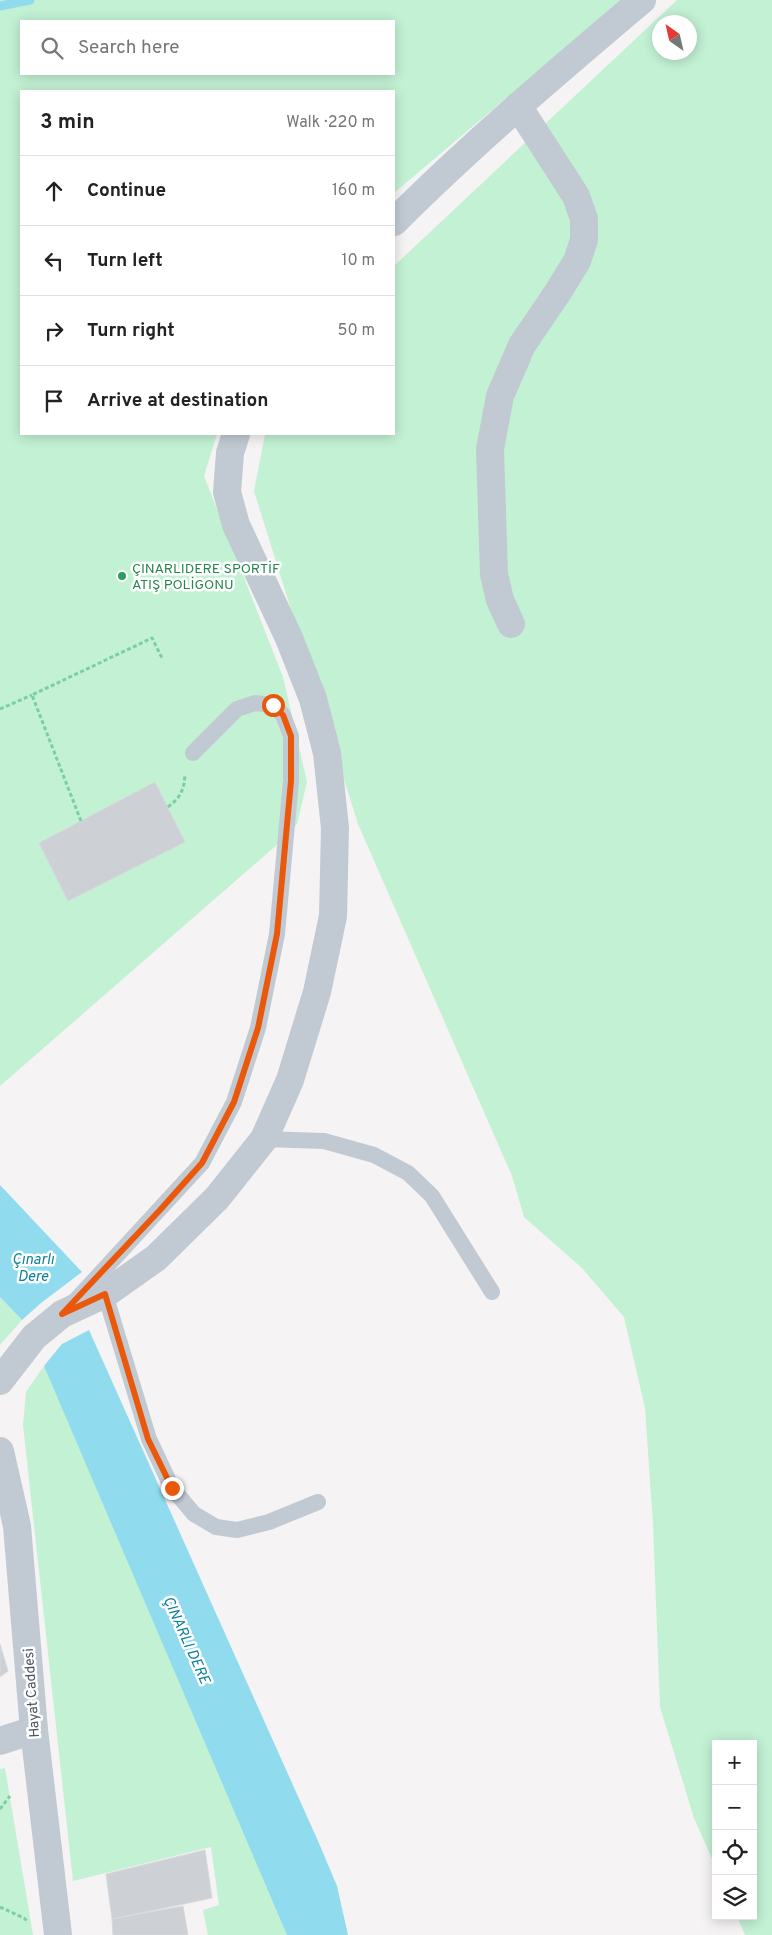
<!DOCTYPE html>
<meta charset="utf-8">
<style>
body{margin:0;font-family:Overpass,sans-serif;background:#f2f2f2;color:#222}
.controls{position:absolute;right:15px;bottom:15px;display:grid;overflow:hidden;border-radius:0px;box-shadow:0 2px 12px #0003}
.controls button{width:45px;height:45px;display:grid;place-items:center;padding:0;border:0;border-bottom:1px solid #e0e0e0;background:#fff;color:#222;font:25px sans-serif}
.compass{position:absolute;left:652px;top:15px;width:45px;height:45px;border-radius:50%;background:#fff;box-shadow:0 2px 12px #0003;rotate:326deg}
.stop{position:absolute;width:15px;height:15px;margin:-11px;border:4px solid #ea580c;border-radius:50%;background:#fff}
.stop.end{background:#ea580c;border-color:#fff;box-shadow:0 1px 5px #0008}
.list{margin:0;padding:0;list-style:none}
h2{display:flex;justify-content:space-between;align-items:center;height:65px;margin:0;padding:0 20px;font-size:21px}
h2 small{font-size:16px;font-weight:400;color:#767676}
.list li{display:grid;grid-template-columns:32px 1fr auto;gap:15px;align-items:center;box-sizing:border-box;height:70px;padding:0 20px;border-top:1px solid #e0e0e0}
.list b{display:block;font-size:19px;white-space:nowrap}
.list em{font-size:16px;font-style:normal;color:#767676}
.icon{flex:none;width:28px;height:28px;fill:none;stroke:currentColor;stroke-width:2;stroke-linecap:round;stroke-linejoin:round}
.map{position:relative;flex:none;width:772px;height:1935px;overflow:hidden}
.search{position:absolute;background:#fff;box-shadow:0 2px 12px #0003;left:20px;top:20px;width:375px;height:55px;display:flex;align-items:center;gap:12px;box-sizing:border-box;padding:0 18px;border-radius:0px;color:#767676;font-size:19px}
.panel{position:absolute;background:#fff;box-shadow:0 2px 12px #0003;left:20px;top:90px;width:375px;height:345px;border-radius:0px}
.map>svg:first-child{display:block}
.green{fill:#c3f1d4;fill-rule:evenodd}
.water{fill:#90dcee}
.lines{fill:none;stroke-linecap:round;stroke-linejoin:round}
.stream{stroke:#90dcee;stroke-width:9}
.building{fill:#cdd0d5;stroke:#d7d9de}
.path{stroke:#7ad0a4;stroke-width:3;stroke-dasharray:4 2.5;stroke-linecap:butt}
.lane{stroke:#c1cad2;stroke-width:16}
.street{stroke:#c1cad2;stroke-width:28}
.route{stroke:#ea580c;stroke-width:6}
.leisure-dot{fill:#2e9e5b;stroke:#fff;stroke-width:2}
.labels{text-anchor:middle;stroke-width:5;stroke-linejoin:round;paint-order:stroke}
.leisure-label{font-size:14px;fill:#27864d;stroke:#fff;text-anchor:start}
.street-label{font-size:14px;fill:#4a5761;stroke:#fff}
.water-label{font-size:15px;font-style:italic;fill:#0d809a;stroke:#fff}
</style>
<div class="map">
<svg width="772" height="1935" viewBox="0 0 772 1935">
<rect width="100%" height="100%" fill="#f5f3f3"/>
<g class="green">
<path d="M0 0H622L394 193V91H21V434H217L204 476 283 677 307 782 297 824 286 837 0 1086ZM21 21H394V74H21Z"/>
<path d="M677 0H772V1935H745L737 1916H753V1744H716V1868L694 1818 660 1707 653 1525 645 1408 624 1317 582 1268 524 1217 512 1176 358 824 254 491 265 434H394V266ZM660 22H690V52H660Z"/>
<polygon points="0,1297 22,1320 0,1345"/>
<polygon points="62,1344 315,1935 208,1935 203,1910 219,1905 211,1847 73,1881 23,1425 26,1392 44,1366"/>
<polygon points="5,1768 33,1935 0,1935 0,1769"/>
</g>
<g class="water">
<polygon points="0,1185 82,1272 41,1303 22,1320 0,1297"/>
<polygon points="89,1330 318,1841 337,1886 348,1935 287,1935 44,1366 62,1344"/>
</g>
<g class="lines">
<polyline class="stream" points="0,6 30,0"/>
</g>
<g class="building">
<polygon points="155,782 185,842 68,901 39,843"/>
<polygon points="0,1644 8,1671 0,1677"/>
<polygon points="205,1850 212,1898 112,1919 106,1874"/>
<polygon points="183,1906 188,1935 113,1935 112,1919"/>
</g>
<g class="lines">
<g class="path">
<polyline points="0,709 32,695"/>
<path d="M168 807C181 797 184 790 185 774"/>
<polyline points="81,821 32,695 152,638 162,658"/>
<polyline points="0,1809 10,1796"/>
<polyline points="0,1907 24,1918 28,1922"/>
</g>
<g class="lane">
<polyline points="264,1139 324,1141 374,1155 408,1173 432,1196 492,1292"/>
<polyline points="105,1294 149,1439 172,1488 194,1514 216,1527 237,1530 269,1522 318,1502"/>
<polyline points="74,1302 202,1163 234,1102 258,1028 277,934 291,781 291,736 283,715 273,705 255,703 237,709 193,753"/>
</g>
<g class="street">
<path d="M394 222C473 143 557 72 642 0"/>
<polyline points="511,624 500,600 494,574 490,449 500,396 522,345 558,292 577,261 584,240 584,219 576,196 518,106"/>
<polyline points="0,1381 34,1337 62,1314 105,1294 156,1258 217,1198 264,1139 290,1080 317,992 333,916 335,828 327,753 313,699 289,638 236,525 227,492 230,453 236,434"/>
<polyline points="0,1451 17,1526 34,1730 58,1935"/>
<polyline points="0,1741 34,1730"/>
</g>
</g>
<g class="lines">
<polyline class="route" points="172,1488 148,1439 105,1294 62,1314 160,1210 202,1163 234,1102 258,1028 277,934 291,781 291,736 283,715 273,705"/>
</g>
<circle class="leisure-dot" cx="122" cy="576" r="5"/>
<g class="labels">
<g class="leisure-label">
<text x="132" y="573">ÇINARLIDERE SPORTİF<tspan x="132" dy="16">ATIŞ POLİGONU</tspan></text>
</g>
<g class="street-label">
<text transform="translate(31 1693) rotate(-94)" y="5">Hayat Caddesi</text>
</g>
<g class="water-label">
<text x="33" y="1264">Çınarlı<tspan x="33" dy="17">Dere</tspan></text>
<text transform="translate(187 1640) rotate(66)" y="5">ÇINARLI DERE</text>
</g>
</g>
</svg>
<div class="controls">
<button>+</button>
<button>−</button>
<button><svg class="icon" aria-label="locate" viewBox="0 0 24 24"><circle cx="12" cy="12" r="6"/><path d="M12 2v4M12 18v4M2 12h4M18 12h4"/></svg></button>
<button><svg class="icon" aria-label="layers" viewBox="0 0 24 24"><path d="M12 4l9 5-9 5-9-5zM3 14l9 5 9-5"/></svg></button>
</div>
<svg class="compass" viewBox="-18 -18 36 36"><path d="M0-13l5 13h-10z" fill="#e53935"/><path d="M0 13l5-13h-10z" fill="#767676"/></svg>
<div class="stop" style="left:273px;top:705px"></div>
<div class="stop end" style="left:172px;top:1488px"></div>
<div class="search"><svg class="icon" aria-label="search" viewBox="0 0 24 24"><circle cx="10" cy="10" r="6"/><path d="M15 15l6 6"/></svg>Search here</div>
<section class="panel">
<h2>3 min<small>Walk · 220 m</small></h2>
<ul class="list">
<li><svg class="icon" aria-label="ahead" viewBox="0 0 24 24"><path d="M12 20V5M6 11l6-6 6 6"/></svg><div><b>Continue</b></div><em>160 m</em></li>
<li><svg class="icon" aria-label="left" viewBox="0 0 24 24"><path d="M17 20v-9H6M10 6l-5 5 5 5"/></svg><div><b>Turn left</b></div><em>10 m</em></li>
<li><svg class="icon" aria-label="right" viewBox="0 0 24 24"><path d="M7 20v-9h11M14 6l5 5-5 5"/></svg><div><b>Turn right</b></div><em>50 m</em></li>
<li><svg class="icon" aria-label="arrive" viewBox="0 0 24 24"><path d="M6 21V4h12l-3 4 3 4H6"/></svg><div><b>Arrive at destination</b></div></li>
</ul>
</section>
</div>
